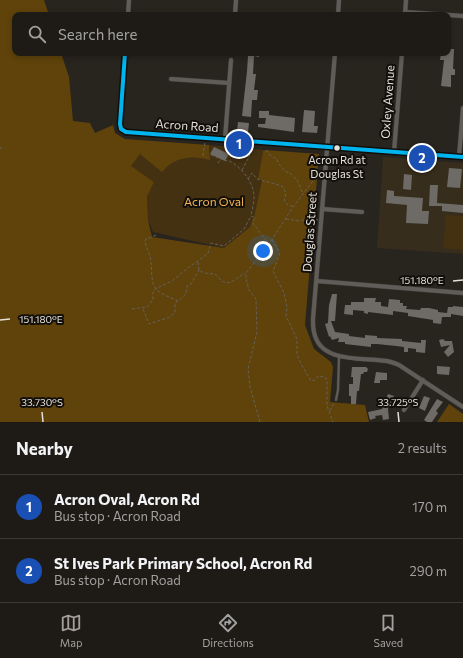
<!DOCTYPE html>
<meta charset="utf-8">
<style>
body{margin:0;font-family:Commissioner,sans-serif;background:#26241f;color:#f1f3f6}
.you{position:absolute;left:263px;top:251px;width:14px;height:14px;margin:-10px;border:3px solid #fff;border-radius:50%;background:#1a73e8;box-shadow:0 0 0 6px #1a73e833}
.badge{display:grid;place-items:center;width:26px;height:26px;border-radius:50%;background:#a39e98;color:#fff;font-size:13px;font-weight:700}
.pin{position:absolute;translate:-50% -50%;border:2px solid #fff;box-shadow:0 1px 4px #0006}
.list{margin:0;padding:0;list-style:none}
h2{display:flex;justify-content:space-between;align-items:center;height:52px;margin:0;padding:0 16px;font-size:17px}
h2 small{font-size:13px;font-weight:400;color:#a1a1a1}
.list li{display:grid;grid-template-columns:26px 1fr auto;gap:12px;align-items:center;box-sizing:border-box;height:64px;padding:0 16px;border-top:1px solid #3c3935}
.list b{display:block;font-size:15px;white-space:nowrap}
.list p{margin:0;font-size:13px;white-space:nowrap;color:#a1a1a1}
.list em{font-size:13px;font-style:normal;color:#a1a1a1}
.icon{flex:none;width:22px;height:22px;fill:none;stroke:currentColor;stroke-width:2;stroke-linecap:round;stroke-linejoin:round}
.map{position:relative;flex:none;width:463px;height:422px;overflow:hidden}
.search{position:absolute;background:#1e1b16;box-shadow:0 2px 6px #0003;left:12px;right:12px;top:12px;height:44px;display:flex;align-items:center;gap:10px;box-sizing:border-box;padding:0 14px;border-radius:8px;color:#a1a1a1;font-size:15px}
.sheet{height:180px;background:#1e1b16}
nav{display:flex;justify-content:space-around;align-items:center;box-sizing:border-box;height:56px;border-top:1px solid #3c3935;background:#1e1b16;font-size:11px;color:#a1a1a1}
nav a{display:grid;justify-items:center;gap:2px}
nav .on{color:#a39e98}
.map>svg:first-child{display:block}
.built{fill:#372d1d}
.green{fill:#443112}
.forest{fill:#60430b}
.building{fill:#6e6a65}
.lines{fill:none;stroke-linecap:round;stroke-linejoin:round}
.lane-casing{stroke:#433f3b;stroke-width:3}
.street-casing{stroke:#433f3b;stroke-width:5}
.path{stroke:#64615d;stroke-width:1;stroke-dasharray:3 2;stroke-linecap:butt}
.lane{stroke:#605d59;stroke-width:2}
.street{stroke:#605d59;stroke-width:4}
.bus-1-casing{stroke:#120f0a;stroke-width:7}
.bus-1{stroke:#00b5ef;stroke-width:4}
.ticks{fill:none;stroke:#e5e0d9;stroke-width:1.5}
.bus-dot{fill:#e5e0d9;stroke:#120f0a;stroke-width:1.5}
.labels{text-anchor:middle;stroke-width:4;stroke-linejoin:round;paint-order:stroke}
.bus-label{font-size:11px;fill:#e5e0d9;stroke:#120f0a}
.street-label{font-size:12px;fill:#e5e0d9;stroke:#120f0a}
.park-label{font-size:12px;fill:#f6b751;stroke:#120f0a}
.ticks-label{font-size:10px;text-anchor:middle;fill:#e5e0d9;stroke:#120f0a;stroke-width:4;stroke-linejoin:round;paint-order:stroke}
</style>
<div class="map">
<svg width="463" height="422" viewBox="0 0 463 422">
<rect width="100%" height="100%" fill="#28241e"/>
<polygon class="built" points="383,157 463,163 463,254 377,248"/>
<g class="green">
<polygon points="209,145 265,150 263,152 258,179 262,180 254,217 250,227 224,248 153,232 148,220 147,197 154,182 130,166 140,154 167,165 181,158 200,157 210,153"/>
<polygon points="446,215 463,216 463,250 443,248"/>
</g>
<g class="forest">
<path d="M0 0H44L49 15H15V53H61L69 77 73 121 90 123 95 133 113 125 115 133 125 139 209 145 210 160C193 155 174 157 162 172L140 154 131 166 154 182 147 197 148 220 152 237 224 248 250 227 254 217 262 180 258 179 263 151 265 150 319 154 305 325 314 349 331 362 333 367 330 402 365 405 369 422H0Z"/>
<polygon points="449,404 463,414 463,422 437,422"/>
</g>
<g class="building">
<polygon points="448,49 454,49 453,69 455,69 455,75 451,75 451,87 441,86 444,60 440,60 441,53 448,53"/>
<polygon points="246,53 259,53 259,57 254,56 253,74 256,74 254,90 258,90 257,100 252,100 251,117 242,116 247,71 248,56 246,56"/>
<polygon points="304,110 315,111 314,126 318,126 317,133 302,132"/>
<polygon points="259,111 269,111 269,115 295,118 294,132 258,127 258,124 265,124 266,118 259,118"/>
<polygon points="238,122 249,123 248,132 237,131"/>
<polygon points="214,147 229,154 225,161 210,154"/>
<polygon points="449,168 462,169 460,188 447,187"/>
<polygon points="404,174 412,175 411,190 403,189"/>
<polygon points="430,185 438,185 437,203 463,205 463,213 442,211 442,206 429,206"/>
<polygon points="387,190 394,191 394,196 423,198 422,211 429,211 428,224 406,223 407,205 386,203"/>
<polygon points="332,294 337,294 335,321 331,321 335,332 349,334 349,336 365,338 365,335 377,336 377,338 402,339 402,341 421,343 421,340 426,340 425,353 416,352 416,349 408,348 408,352 404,352 404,347 396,346 377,344 371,344 371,347 345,344 345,342 338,342 339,338 332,340 330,336 329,337 325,324 328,323 329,305"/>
<polygon points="364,298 376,298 375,302 381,302 381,306 388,307 389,299 400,300 400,303 403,303 403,306 407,306 406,309 420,310 421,308 429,308 438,310 438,312 447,313 448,307 453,307 453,306 463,307 463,316 451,314 451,317 442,317 441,324 433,323 433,320 408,316 408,313 393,311 393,315 368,312 368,314 364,313 364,311 353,310 353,315 344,314 345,305 351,305 351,302 364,302"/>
<polygon points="443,339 445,341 452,341 454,352 448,357 444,352 450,345 441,347 439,340"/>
<polygon points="437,366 450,367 449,375 437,374"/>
<polygon points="352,367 366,367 368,369 367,372 364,372 363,374 361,374 359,391 357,391 356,404 351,404 351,396 349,396 349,384 353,384 353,377 351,377"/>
<polygon points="376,372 387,373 387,380 380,380 380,383 374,383"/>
<polygon points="388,394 394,396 388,409 389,419 383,420 382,415 375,416 376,418 370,420 368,412 382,409"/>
<polygon points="424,396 430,398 425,411 419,408"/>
<polygon points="437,399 443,402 436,411 438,413 432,422 427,422 424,420"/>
</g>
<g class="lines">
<defs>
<polyline id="lane" points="336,400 338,390 339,357"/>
<g id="street">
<polyline points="405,12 463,16"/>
<polyline points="128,15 129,0"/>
<polyline points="235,15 236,0"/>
<polyline points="338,15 339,0"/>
<polyline points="405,15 406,0"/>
<polyline points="125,53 120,124 121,129 126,132 463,157"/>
<path d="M335 53 313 319C313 323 313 328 314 332 320 364 363 357 387 361 391 362 395 363 399 365L463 407"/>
<polyline points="171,79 229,83"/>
<polyline points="225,139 231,60"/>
<polyline points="394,152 402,53"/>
<polyline points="459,157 463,108"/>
<polyline points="322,209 362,212"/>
<polyline points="317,281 463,293"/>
<polyline points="404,410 423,380"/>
</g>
</defs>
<use href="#lane" class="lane-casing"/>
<use href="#street" class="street-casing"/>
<g class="path">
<polyline points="0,149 3,145"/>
<polyline points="266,150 270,155 277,159 278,163 286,172 289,172 297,180 303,194"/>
<path d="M211 155 226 161 227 160C240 165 254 182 254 197 254 203 252 210 251 216L255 218 252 222 269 244"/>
<polyline points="203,156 205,142"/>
<polyline points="218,163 220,160"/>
<polyline points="242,170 249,157 251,148"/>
<polyline points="248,179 252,173 257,179 282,186 286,193 284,201 288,205 292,206"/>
<polyline points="286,219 299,221 312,218 318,220"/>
<path d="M156 235 145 240C145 247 150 253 151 261 152 268 151 276 153 283 155 293 170 297 178 301L186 294 187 286 191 284 199 270"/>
<polyline points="272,240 280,253 273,271 284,293 287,308 286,316 297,339 297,355 301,364 311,381 315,380 318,376 325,377 327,380 327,406 333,422"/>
<path d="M198 262 199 270 204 273 215 274C218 276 220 280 222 281 231 287 238 276 245 273"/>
<polyline points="132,309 147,307 153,300 153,292 155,289 172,281 189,267 202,258 208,253 211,243 224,246 244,229 251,216"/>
<polyline points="143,309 149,324 170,317 175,312 175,303 178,301"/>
<polyline points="330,411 334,403"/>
<polyline points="260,422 250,387 248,369 257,332 256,299 249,290 246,278 246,273 269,244 293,207 316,177 320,176"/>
</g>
<use href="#lane" class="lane"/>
<use href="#street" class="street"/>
<defs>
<g id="bus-1">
<polyline points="125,53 120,124 121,129 126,132"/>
<polyline points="126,132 463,157"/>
</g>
</defs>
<use href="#bus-1" class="bus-1-casing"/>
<use href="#bus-1" class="bus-1"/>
</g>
<path class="ticks" d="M453 281 463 280M0 320 10 319M42 412 43 422M398 412 399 422"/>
<circle class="bus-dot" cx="337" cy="148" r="3.5"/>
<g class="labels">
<g class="bus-label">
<text x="337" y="164">Acron Rd at<tspan x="337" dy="14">Douglas St</tspan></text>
</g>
<g class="street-label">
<text transform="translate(388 102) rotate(-86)" y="4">Oxley Avenue</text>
<text transform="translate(187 126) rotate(4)" y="4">Acron Road</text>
<text transform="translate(310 232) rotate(-86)" y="4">Douglas Street</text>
</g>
<g class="park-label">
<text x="214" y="206">Acron Oval</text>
</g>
</g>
<g class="ticks-label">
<text x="422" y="284">151.180°E</text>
<text x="41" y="323">151.180°E</text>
<text x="42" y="406">33.730°S</text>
<text x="398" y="406">33.725°S</text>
</g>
</svg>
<div class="you"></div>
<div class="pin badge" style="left:239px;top:144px;background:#1a4fb4">1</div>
<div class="pin badge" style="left:422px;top:158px;background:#1a4fb4">2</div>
<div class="search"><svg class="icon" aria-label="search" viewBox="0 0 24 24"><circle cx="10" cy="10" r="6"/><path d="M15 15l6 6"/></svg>Search here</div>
</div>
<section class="sheet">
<h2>Nearby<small>2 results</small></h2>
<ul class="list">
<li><span class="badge" style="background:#1a4fb4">1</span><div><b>Acron Oval, Acron Rd</b><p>Bus stop · Acron Road</p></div><em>170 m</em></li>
<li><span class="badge" style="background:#1a4fb4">2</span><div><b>St Ives Park Primary School, Acron Rd</b><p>Bus stop · Acron Road</p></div><em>290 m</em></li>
</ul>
</section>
<nav>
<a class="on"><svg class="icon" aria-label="map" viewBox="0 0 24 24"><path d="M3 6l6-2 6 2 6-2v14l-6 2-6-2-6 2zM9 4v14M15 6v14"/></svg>Map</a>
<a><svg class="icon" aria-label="directions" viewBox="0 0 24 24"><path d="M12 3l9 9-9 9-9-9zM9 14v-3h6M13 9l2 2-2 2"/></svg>Directions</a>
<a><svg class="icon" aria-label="saved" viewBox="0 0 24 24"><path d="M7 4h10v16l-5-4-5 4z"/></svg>Saved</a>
</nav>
